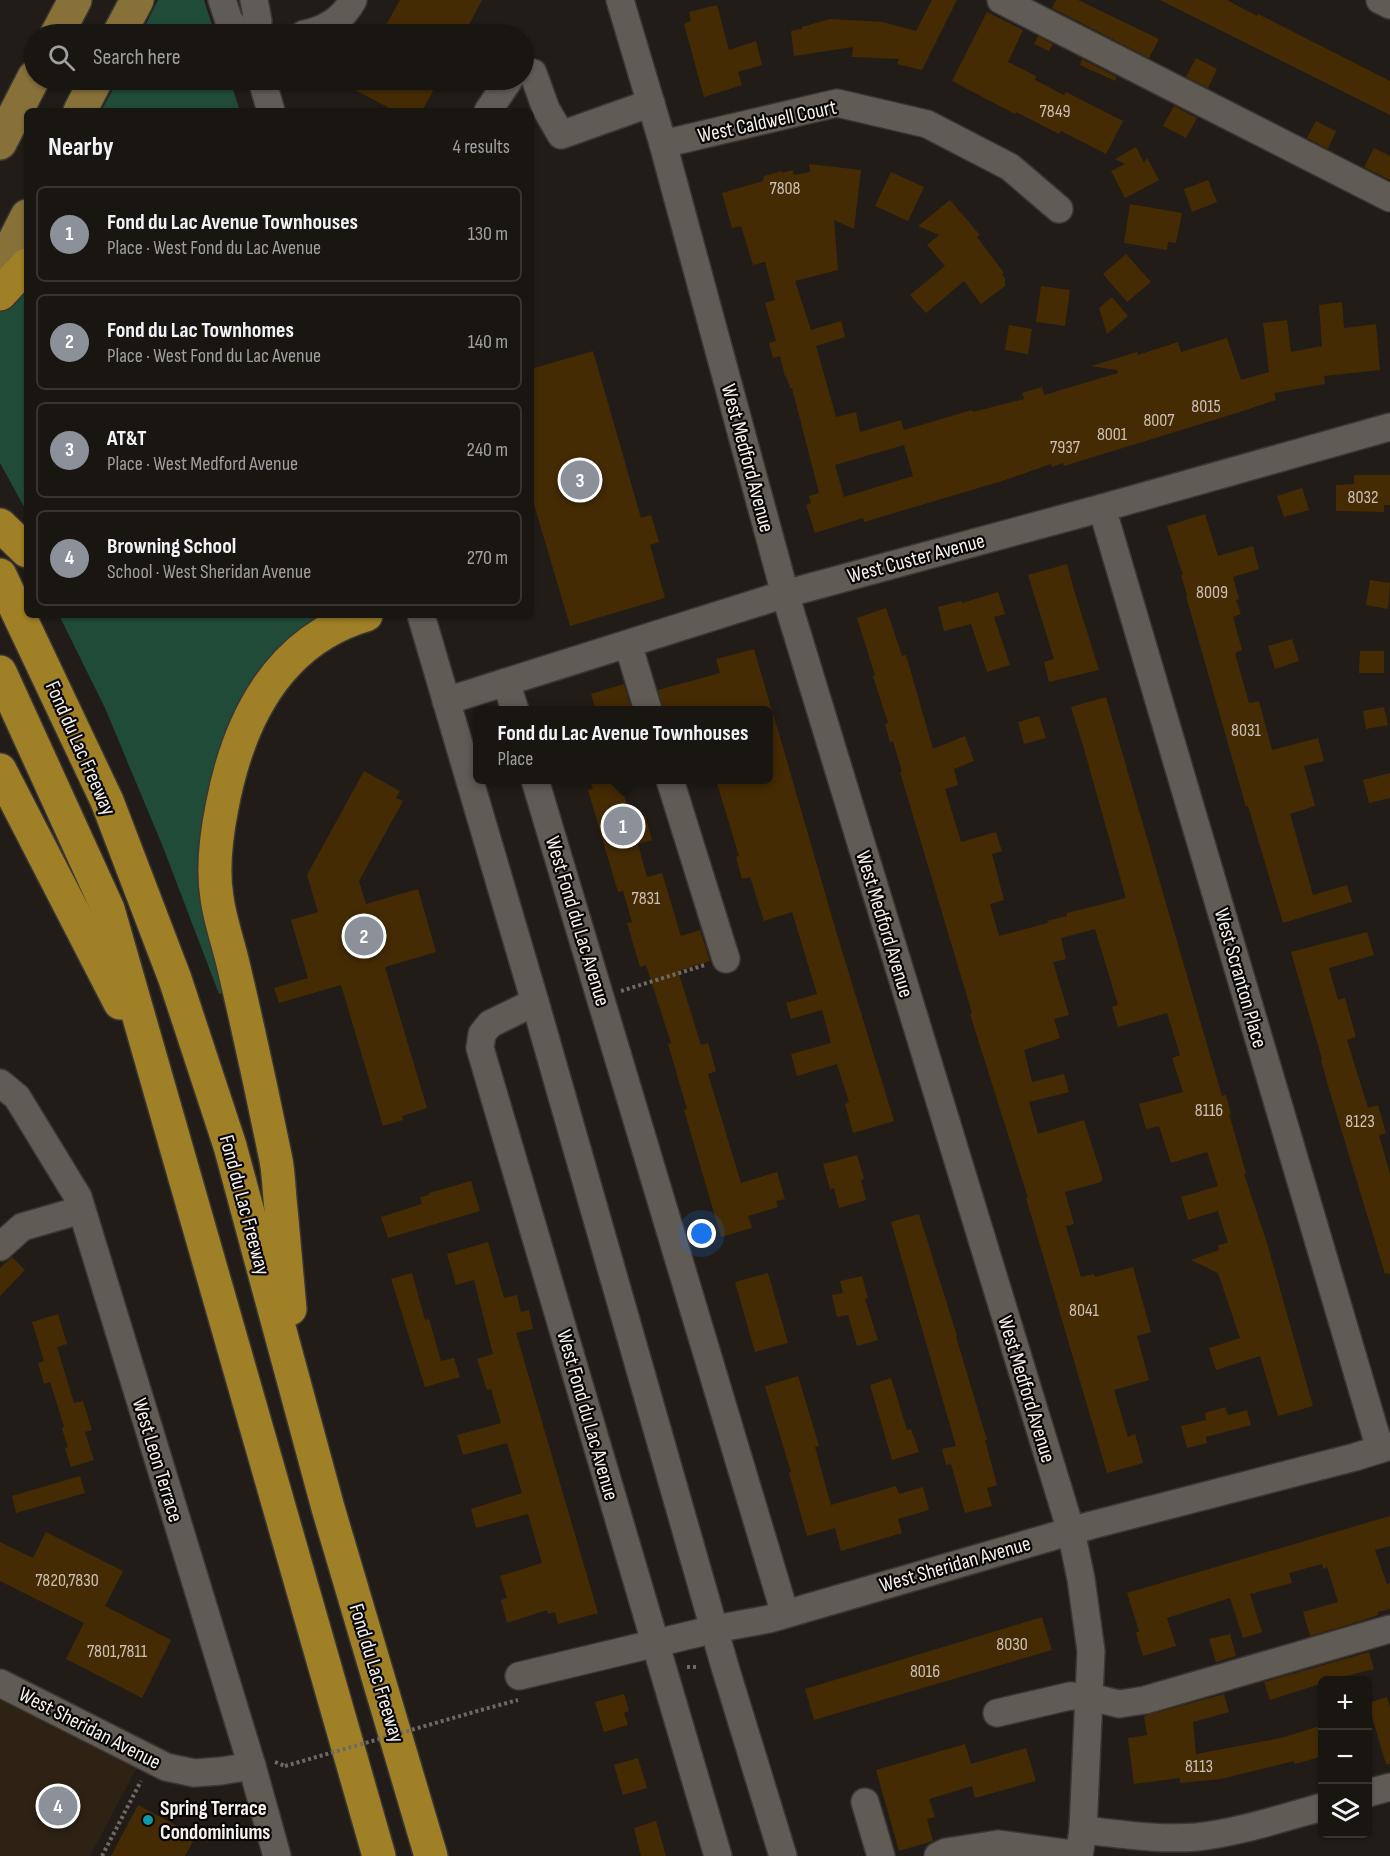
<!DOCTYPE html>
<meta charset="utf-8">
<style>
body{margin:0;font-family:"Sofia Sans Condensed",sans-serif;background:#221e1a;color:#f1f3f6}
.controls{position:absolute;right:18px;bottom:18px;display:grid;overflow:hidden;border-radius:9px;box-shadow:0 2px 4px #0004}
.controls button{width:54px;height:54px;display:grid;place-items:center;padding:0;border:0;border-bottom:2px solid #373431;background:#191511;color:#f1f3f6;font:30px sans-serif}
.you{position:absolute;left:702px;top:1234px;width:21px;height:21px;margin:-15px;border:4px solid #fff;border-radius:50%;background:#1a73e8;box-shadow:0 0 0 9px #1a73e833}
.badge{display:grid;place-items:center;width:39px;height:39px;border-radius:50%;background:#8c9099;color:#fff;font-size:20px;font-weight:700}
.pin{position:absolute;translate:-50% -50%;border:3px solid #fff;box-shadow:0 2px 6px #0006}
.popup{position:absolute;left:473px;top:706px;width:300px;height:78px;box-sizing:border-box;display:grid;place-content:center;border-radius:9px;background:#191511;filter:drop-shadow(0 2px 4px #0005);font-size:20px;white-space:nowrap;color:#9f9f9f}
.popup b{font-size:22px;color:#f1f3f6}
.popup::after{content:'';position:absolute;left:50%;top:100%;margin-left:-12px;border:12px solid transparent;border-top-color:#191511}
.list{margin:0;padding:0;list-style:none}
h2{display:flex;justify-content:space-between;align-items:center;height:78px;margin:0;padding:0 24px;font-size:26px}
h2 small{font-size:20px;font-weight:400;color:#9f9f9f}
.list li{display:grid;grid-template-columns:39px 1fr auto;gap:18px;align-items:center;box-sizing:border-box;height:96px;margin:0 12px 12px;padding:0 12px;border:2px solid #373431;border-radius:9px}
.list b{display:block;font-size:22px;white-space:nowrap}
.list p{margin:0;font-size:20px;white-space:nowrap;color:#9f9f9f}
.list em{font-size:20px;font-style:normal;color:#9f9f9f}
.icon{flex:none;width:33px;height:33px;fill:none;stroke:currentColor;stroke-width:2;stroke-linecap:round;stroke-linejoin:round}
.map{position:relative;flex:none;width:1390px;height:1856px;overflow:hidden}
.search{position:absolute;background:#191511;box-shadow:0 2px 4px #0004;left:24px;top:24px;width:510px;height:66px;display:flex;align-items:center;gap:15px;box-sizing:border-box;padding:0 21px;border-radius:33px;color:#9f9f9f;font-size:22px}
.panel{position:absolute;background:#191511;box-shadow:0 2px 4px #0004;left:24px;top:108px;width:510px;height:510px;border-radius:9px}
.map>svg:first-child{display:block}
.education{fill:#2e2214}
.green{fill:#214b39}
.building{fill:#452b04;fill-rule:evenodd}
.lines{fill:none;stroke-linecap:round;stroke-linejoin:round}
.minor-casing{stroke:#3a3633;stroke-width:30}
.major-casing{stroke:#3a3633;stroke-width:36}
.highway-casing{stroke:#3a3633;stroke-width:36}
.path{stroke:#6e6965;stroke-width:4;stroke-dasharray:3 3;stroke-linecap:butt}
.minor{stroke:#615b55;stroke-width:27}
.major{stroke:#877139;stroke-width:33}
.highway{stroke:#a08026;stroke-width:33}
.path-bridge{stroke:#6e6965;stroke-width:4;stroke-dasharray:3 3;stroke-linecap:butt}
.culture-dot{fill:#0f9aa8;stroke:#090705;stroke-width:2}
.labels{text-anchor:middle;stroke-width:4.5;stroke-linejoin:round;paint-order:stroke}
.number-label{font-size:18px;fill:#cac0b4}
.street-label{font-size:21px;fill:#f6f2ef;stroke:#090705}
.poi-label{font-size:21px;font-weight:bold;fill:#f6f2ef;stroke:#090705;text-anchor:start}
</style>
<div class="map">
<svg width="1390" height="1856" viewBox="0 0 1390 1856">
<rect width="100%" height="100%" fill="#211c17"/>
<polygon class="education" points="0,1683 143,1756 90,1856 0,1856"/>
<g class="green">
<polygon points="158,0 204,0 215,34 141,34"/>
<polygon points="118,80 230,80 240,111 101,111"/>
<polygon points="27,278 27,512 0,463 0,308"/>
<polygon points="59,615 335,615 285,650 207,889 223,993 219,994 163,847 105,708"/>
</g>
<g class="building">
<polygon points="400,0 482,0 464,34 381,34"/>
<polygon points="932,0 957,0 922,70 897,64 899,59 852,57 853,47 794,56 791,31 802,29 802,27 830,19 883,22 916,31"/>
<polygon points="1056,0 1078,0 1159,39 1149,58 1052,8"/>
<polygon points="1160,0 1227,0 1257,16 1258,14 1390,81 1390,115"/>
<polygon points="717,5 729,50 756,41 762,65 738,72 742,85 704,97 684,24 691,21 689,12"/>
<polygon points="987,12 1023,30 1008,62 1036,76 1035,80 1064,95 1066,92 1123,121 1106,154 1061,131 1059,134 1016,112 1015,114 952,81"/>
<polygon points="1038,36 1053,44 1049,51 1034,44"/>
<polygon points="1196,58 1217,69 1208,88 1186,77"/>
<polygon points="1082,59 1117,77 1115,81 1080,65"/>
<polygon points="336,80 439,80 422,111 395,111"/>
<polygon points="1174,106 1197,118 1186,138 1163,126"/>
<polygon points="1316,121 1336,131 1328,149 1307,138"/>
<polygon points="1136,147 1144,163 1147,158 1159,180 1125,198 1111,171 1125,164 1115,159"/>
<polygon points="1374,148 1390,156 1390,180 1364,167"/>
<path d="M809 164 861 170 854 229 834 220 838 270 795 281 811 330 841 321 845 337 816 346 836 417 856 412 860 432 901 420 904 430 972 410 973 412 1024 399 1022 393 1042 387 1044 395 1118 373 1117 370 1091 366 1137 352 1138 355 1178 342 1181 352 1227 338 1241 380 1269 372 1263 323 1287 320 1291 352 1322 346 1319 305 1342 302 1344 328 1376 324 1380 370 1324 376 1325 384 1274 393 1276 400 1240 412 1064 466 1063 463 1052 467 1051 464 1002 481 864 522 863 518 815 533 806 505 811 503 809 496 819 493 792 388H790L786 376 785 377 780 356 773 358 769 343 776 341 765 303 775 300 765 262 753 265 741 226 732 228 722 193 763 181 764 176 782 171V173L793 170 794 175 810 172ZM904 445 913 476 844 497 835 465Z"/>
<polygon points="891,172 924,187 908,221 875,206"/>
<polygon points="1208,180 1217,202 1192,212 1184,189"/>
<polygon points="950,200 980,235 977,237 1004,273 1002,274 1005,279 1005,286 981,304 964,281 926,313 910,295 945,266 927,245 939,235 918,226"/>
<polygon points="1130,204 1182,213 1176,243 1168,242 1167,250 1124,243"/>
<polygon points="1126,254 1151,282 1127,302 1103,274"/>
<polygon points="1041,286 1070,290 1065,326 1036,322"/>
<polygon points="1112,297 1128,316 1107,334 1099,308"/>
<polygon points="1009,325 1032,329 1028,354 1005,350"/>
<polygon points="593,351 641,518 651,515 659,542 650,545 665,598 570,626 531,494 531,369"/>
<polygon points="1354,475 1390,475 1390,505 1384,505 1384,512 1336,511 1336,485 1354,484"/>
<polygon points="1302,488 1309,510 1284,517 1277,496"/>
<polygon points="1205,514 1218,556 1253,546 1259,569 1233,577 1239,599 1236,600 1241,614 1233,617 1242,650 1235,653 1249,703 1259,701 1272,750 1318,738 1324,761 1304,766 1315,806 1290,814 1313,895 1347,885 1352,902 1283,923 1248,806 1246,807 1186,596 1187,595 1181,575 1183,575 1167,526"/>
<polygon points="1067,564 1074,590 1099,670 1049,682 1044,662 1054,659 1028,575"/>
<polygon points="1370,580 1390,583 1388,609 1366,605"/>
<polygon points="998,592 1005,614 994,617 1010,665 987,672 971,624 944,631 938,607 961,601 962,603"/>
<polygon points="886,608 902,656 906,655 933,749 965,736 974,761 954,769 958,785 945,789 961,842 996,832 1002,851 992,854 1004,900 990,904 999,936 1048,923 1047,921 1067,916 1067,913 1126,898 1084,749 1071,707 1106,697 1222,1096 1226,1095 1231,1114 1229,1114 1246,1173 1244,1174 1267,1243 1313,1406 1278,1416 1260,1356 1216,1370 1209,1348 1240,1338 1218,1273 1191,1260 1219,1250 1218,1245 1228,1243 1218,1211 1188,1220 1181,1197 1218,1186 1207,1152 1171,1163 1159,1126 1146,1129 1139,1104 1183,1092 1172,1058 1180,1055 1167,1013 1118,1027 1112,1007 1118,1005 1095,929 1061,938 1066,959 1053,962 1069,1015 1054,1019 1060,1038 1024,1050 1032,1082 1064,1074 1069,1092 1029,1102 1038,1134 1084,1120 1103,1180 1101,1180 1101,1182 1065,1192 1074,1224 1066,1226 1081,1277 1094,1274 1095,1277 1133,1267 1151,1332 1137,1336 1149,1380 1114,1390 1128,1437 1135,1434 1143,1463 1107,1473 1037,1235 1026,1198 1028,1198 970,1014 972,1013 900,772 902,772 893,741 890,742 885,724 888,723 873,676 875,675 857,618"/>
<polygon points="1292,639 1299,661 1275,669 1268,646"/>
<polygon points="754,649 772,711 663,711 658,690 720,673 716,659"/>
<polygon points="1360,651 1384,651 1384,673 1359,673"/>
<polygon points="624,684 632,711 596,711 591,694"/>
<polygon points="1384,707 1388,725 1366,729 1363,711"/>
<polygon points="768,713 773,713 836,931 894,1121 853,1133 845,1104 849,1102 837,1064 797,1076 791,1054 831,1043 822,1010 791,1019 786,1003 817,994 792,912 764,921 750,877 742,879 736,857 739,856 716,780 768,780"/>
<polygon points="1039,716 1046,738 1024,744 1018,722"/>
<polygon points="364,771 400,791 396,798 403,801 359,881 366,904 418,889 436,952 385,967 427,1108 402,1116 403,1120 383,1126 341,985 279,1003 274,988 308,978 291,920 318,912 307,875"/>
<polygon points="1390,773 1390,798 1369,803 1363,780"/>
<polygon points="590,780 619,780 632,820 645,816 652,840 638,844 647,877 662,873 681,936 700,930 710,961 678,971 701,1045 708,1043 716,1071 708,1074 741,1183 777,1172 785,1199 776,1201 778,1207 748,1216 752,1228 721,1237 684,1110 687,1109 668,1044 671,1043 646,965 640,967 627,923 632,922 623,891 618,892 588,790 593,789"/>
<polygon points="1367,932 1374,955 1329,968 1338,1000 1345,998 1356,1037 1347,1040 1368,1108 1378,1105 1386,1133 1379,1135 1390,1174 1390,1273 1385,1274 1329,1089 1321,1060 1322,1059 1291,952"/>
<polygon points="857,1155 864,1179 861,1180 866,1200 839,1208 834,1188 830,1189 823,1164"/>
<polygon points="471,1181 480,1211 388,1238 381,1217 422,1204 420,1197 429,1195 429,1193"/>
<polygon points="919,1214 957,1336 956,1337 987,1440 985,1440 997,1485 987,1488 992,1506 965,1513 951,1464 946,1465 942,1449 956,1446 891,1222"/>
<polygon points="488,1242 504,1298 517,1295 521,1312 529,1310 533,1329 516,1333 598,1613 558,1624 555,1612 548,1614 547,1610 507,1623 501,1600 507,1598 500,1576 542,1563 528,1514 476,1528 471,1509 522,1493 507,1443 463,1455 457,1435 501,1423 491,1389 487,1390 477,1359 493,1354 474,1280 456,1285 447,1254"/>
<polygon points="12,1257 25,1270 0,1296 0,1268"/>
<polygon points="412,1273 425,1320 429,1319 441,1361 454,1358 460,1377 425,1387 391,1279"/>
<polygon points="768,1273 788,1343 755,1352 735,1282"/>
<polygon points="862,1276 868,1298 865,1299 878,1340 857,1346 848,1315 837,1317 832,1295 843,1293 840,1281"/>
<polygon points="58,1314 67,1344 57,1347 74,1403 83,1401 92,1430 85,1432 94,1460 71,1467 65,1448 68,1447 62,1429 64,1426 50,1382 44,1384 38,1363 44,1361 32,1322"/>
<polygon points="798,1376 819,1446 815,1447 831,1505 896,1486 899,1494 923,1487 929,1510 898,1519 902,1533 841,1551 835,1528 807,1536 789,1473 791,1472 765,1386"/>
<polygon points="891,1378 907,1430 911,1429 919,1452 892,1460 870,1385"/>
<polygon points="1225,1407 1228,1415 1247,1410 1251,1425 1206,1437 1207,1443 1187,1448 1181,1426 1206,1420 1205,1413"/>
<polygon points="80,1476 85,1493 16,1513 12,1496"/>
<polygon points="1390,1516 1390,1546 1375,1550 1387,1584 1390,1583 1390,1609 1378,1612 1378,1615 1361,1621 1310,1636 1303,1612 1338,1602 1327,1567 1323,1569 1322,1564 1289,1573 1292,1583 1250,1594 1262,1632 1243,1638 1230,1598 1167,1618 1176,1646 1143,1656 1136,1633 1139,1631 1127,1593"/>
<polygon points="46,1532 123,1571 105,1606 171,1640 142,1698 66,1659 84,1623 0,1581 0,1542 33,1558"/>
<polygon points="1042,1617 1052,1650 814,1720 805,1689"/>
<polygon points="1230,1634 1236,1656 1216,1662 1209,1639"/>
<polygon points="1369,1652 1374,1669 1331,1680 1323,1680 1323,1683 1270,1700 1264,1682"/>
<polygon points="624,1694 629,1711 624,1713 628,1725 604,1732 595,1702"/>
<polygon points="1224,1694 1229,1712 1193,1722 1196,1754 1281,1738 1323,1725 1323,1756 1295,1764 1294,1761 1221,1779 1180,1783 1180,1778 1134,1784 1128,1738 1147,1735 1144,1716"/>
<polygon points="1387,1697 1390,1708 1390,1764 1386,1764 1368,1703"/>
<polygon points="965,1744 971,1764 1026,1748 1036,1781 975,1798 972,1786 929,1799 935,1817 927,1819 933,1841 899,1851 876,1770"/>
<polygon points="638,1758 647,1788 623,1795 614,1765"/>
<polygon points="138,1805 196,1836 185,1856 111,1856"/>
<polygon points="656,1821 666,1856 641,1856 634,1828"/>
</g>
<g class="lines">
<defs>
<g id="minor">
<polyline points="222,0 229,21 241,34"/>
<polyline points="254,0 258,21 255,34"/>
<polyline points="620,0 663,144 785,594 1071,1531 1081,1579 1091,1651 1083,1830 1079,1856"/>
<polyline points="1001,0 1390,198"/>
<polyline points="1380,0 1390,5"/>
<path d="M304 34C325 30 343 19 353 0"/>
<polyline points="524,71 533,73 546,109 561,135 651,103"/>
<polyline points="262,80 271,111"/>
<polyline points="488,111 509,80"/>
<polyline points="663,144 837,103 927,124 1010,167 1059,209"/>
<polyline points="1102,508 1380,1449"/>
<polyline points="421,615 535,1002 725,1667 783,1856"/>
<polyline points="628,644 648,710"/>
<polyline points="506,682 515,710"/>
<polyline points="446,701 785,594 1102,508 1390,427"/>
<polyline points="535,780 785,1614"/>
<polyline points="670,780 726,959"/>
<polyline points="535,1002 490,1024 482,1034 480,1048 718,1856"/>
<polyline points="0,1083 17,1097 78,1197 252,1766 277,1856"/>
<polyline points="0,1247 22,1227 81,1210"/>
<polyline points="519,1676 715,1629 769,1619 1092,1525 1355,1457 1390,1446"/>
<polyline points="0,1683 166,1767 194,1773 221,1771 252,1766"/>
<polyline points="997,1713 1070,1696 1090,1697 1119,1704 1145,1700 1390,1629"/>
<polyline points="1368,1793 1390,1787"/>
<polyline points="865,1802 881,1856"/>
<path d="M1083 1830C1121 1834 1159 1840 1197 1837 1240 1832 1282 1818 1322 1807"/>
<polyline points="938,1856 946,1852 998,1844 1079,1855"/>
</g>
<g id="major">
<polyline points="57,34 75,0"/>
<polyline points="119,34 137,0"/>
<polyline points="80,111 96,80"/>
<polyline points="0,143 34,77"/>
<polyline points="0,269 27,216"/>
</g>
<g id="highway">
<polyline points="0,294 27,265"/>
<polyline points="0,525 27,551"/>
<polyline points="0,575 107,801 175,979 230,1146 328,1508 431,1856"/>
<polyline points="0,672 108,909 379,1856"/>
<polyline points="0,770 120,1003"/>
<path d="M290 1309C287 1276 284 1243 281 1209 279 1193 279 1176 276 1160 263 1096 249 1032 234 968 229 945 220 921 217 898 212 868 216 837 222 807 238 722 277 641 366 615"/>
</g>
</defs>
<use href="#minor" class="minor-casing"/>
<use href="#major" class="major-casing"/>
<use href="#highway" class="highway-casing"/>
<g class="path">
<polyline points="621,991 705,965"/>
<polyline points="687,1667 697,1667"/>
<polyline points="481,1710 518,1700"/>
<polyline points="275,1762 285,1766"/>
<polyline points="102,1856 141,1781"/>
</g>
<use href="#minor" class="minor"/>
<use href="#major" class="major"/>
<use href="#highway" class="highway"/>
<polyline class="path-bridge" points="285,1766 481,1710"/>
</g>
<circle class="culture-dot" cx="148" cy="1820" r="6"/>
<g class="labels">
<g class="number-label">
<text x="1055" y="117">7849</text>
<text x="785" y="194">7808</text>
<text x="1206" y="412">8015</text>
<text x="1159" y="426">8007</text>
<text x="1112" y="440">8001</text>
<text x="1065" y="453">7937</text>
<text x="1363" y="503">8032</text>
<text x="1212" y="598">8009</text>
<text x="1246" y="736">8031</text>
<text x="646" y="904">7831</text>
<text x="1209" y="1116">8116</text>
<text x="1360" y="1127">8123</text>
<text x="1084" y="1316">8041</text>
<text x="67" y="1586">7820,7830</text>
<text x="1012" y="1650">8030</text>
<text x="117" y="1657">7801,7811</text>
<text x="925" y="1677">8016</text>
<text x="1199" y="1772">8113</text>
</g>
<g class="street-label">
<text transform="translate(767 121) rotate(-12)" y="7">West Caldwell Court</text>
<text transform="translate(748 458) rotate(75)" y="7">West Medford Avenue</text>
<text transform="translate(916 558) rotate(-15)" y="7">West Custer Avenue</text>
<text transform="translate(81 748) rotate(66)" y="7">Fond du Lac Freeway</text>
<text transform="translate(578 921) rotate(73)" y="7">West Fond du Lac Avenue</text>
<text transform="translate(885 924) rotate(73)" y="7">West Medford Avenue</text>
<text transform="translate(1241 978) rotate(74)" y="7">West Scranton Place</text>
<text transform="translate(245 1205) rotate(75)" y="7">Fond du Lac Freeway</text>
<text transform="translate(1027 1389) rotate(73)" y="7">West Medford Avenue</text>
<text transform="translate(588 1415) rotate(74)" y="7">West Fond du Lac Avenue</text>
<text transform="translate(158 1460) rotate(73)" y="7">West Leon Terrace</text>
<text transform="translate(955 1564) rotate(-16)" y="7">West Sheridan Avenue</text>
<text transform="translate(377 1673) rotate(73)" y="7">Fond du Lac Freeway</text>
<text transform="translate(90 1728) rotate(27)" y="7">West Sheridan Avenue</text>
</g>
<g class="poi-label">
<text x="160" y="1815">Spring Terrace<tspan x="160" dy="24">Condominiums</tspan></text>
</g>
</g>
</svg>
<div class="controls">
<button>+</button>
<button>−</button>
<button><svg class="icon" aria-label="layers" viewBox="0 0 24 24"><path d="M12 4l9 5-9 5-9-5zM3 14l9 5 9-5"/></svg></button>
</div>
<div class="you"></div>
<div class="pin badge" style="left:623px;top:826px">1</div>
<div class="popup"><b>Fond du Lac Avenue Townhouses</b>Place</div>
<div class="pin badge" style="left:364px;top:936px">2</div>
<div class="pin badge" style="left:580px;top:480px">3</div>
<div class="pin badge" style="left:58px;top:1806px">4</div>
<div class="search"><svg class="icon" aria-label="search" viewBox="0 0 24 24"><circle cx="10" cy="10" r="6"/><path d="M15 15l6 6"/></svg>Search here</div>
<section class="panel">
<h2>Nearby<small>4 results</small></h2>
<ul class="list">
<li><span class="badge">1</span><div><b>Fond du Lac Avenue Townhouses</b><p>Place · West Fond du Lac Avenue</p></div><em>130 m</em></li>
<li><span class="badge">2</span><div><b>Fond du Lac Townhomes</b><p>Place · West Fond du Lac Avenue</p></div><em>140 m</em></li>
<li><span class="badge">3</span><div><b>AT&amp;T</b><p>Place · West Medford Avenue</p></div><em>240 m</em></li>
<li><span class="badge">4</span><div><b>Browning School</b><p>School · West Sheridan Avenue</p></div><em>270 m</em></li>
</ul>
</section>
</div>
